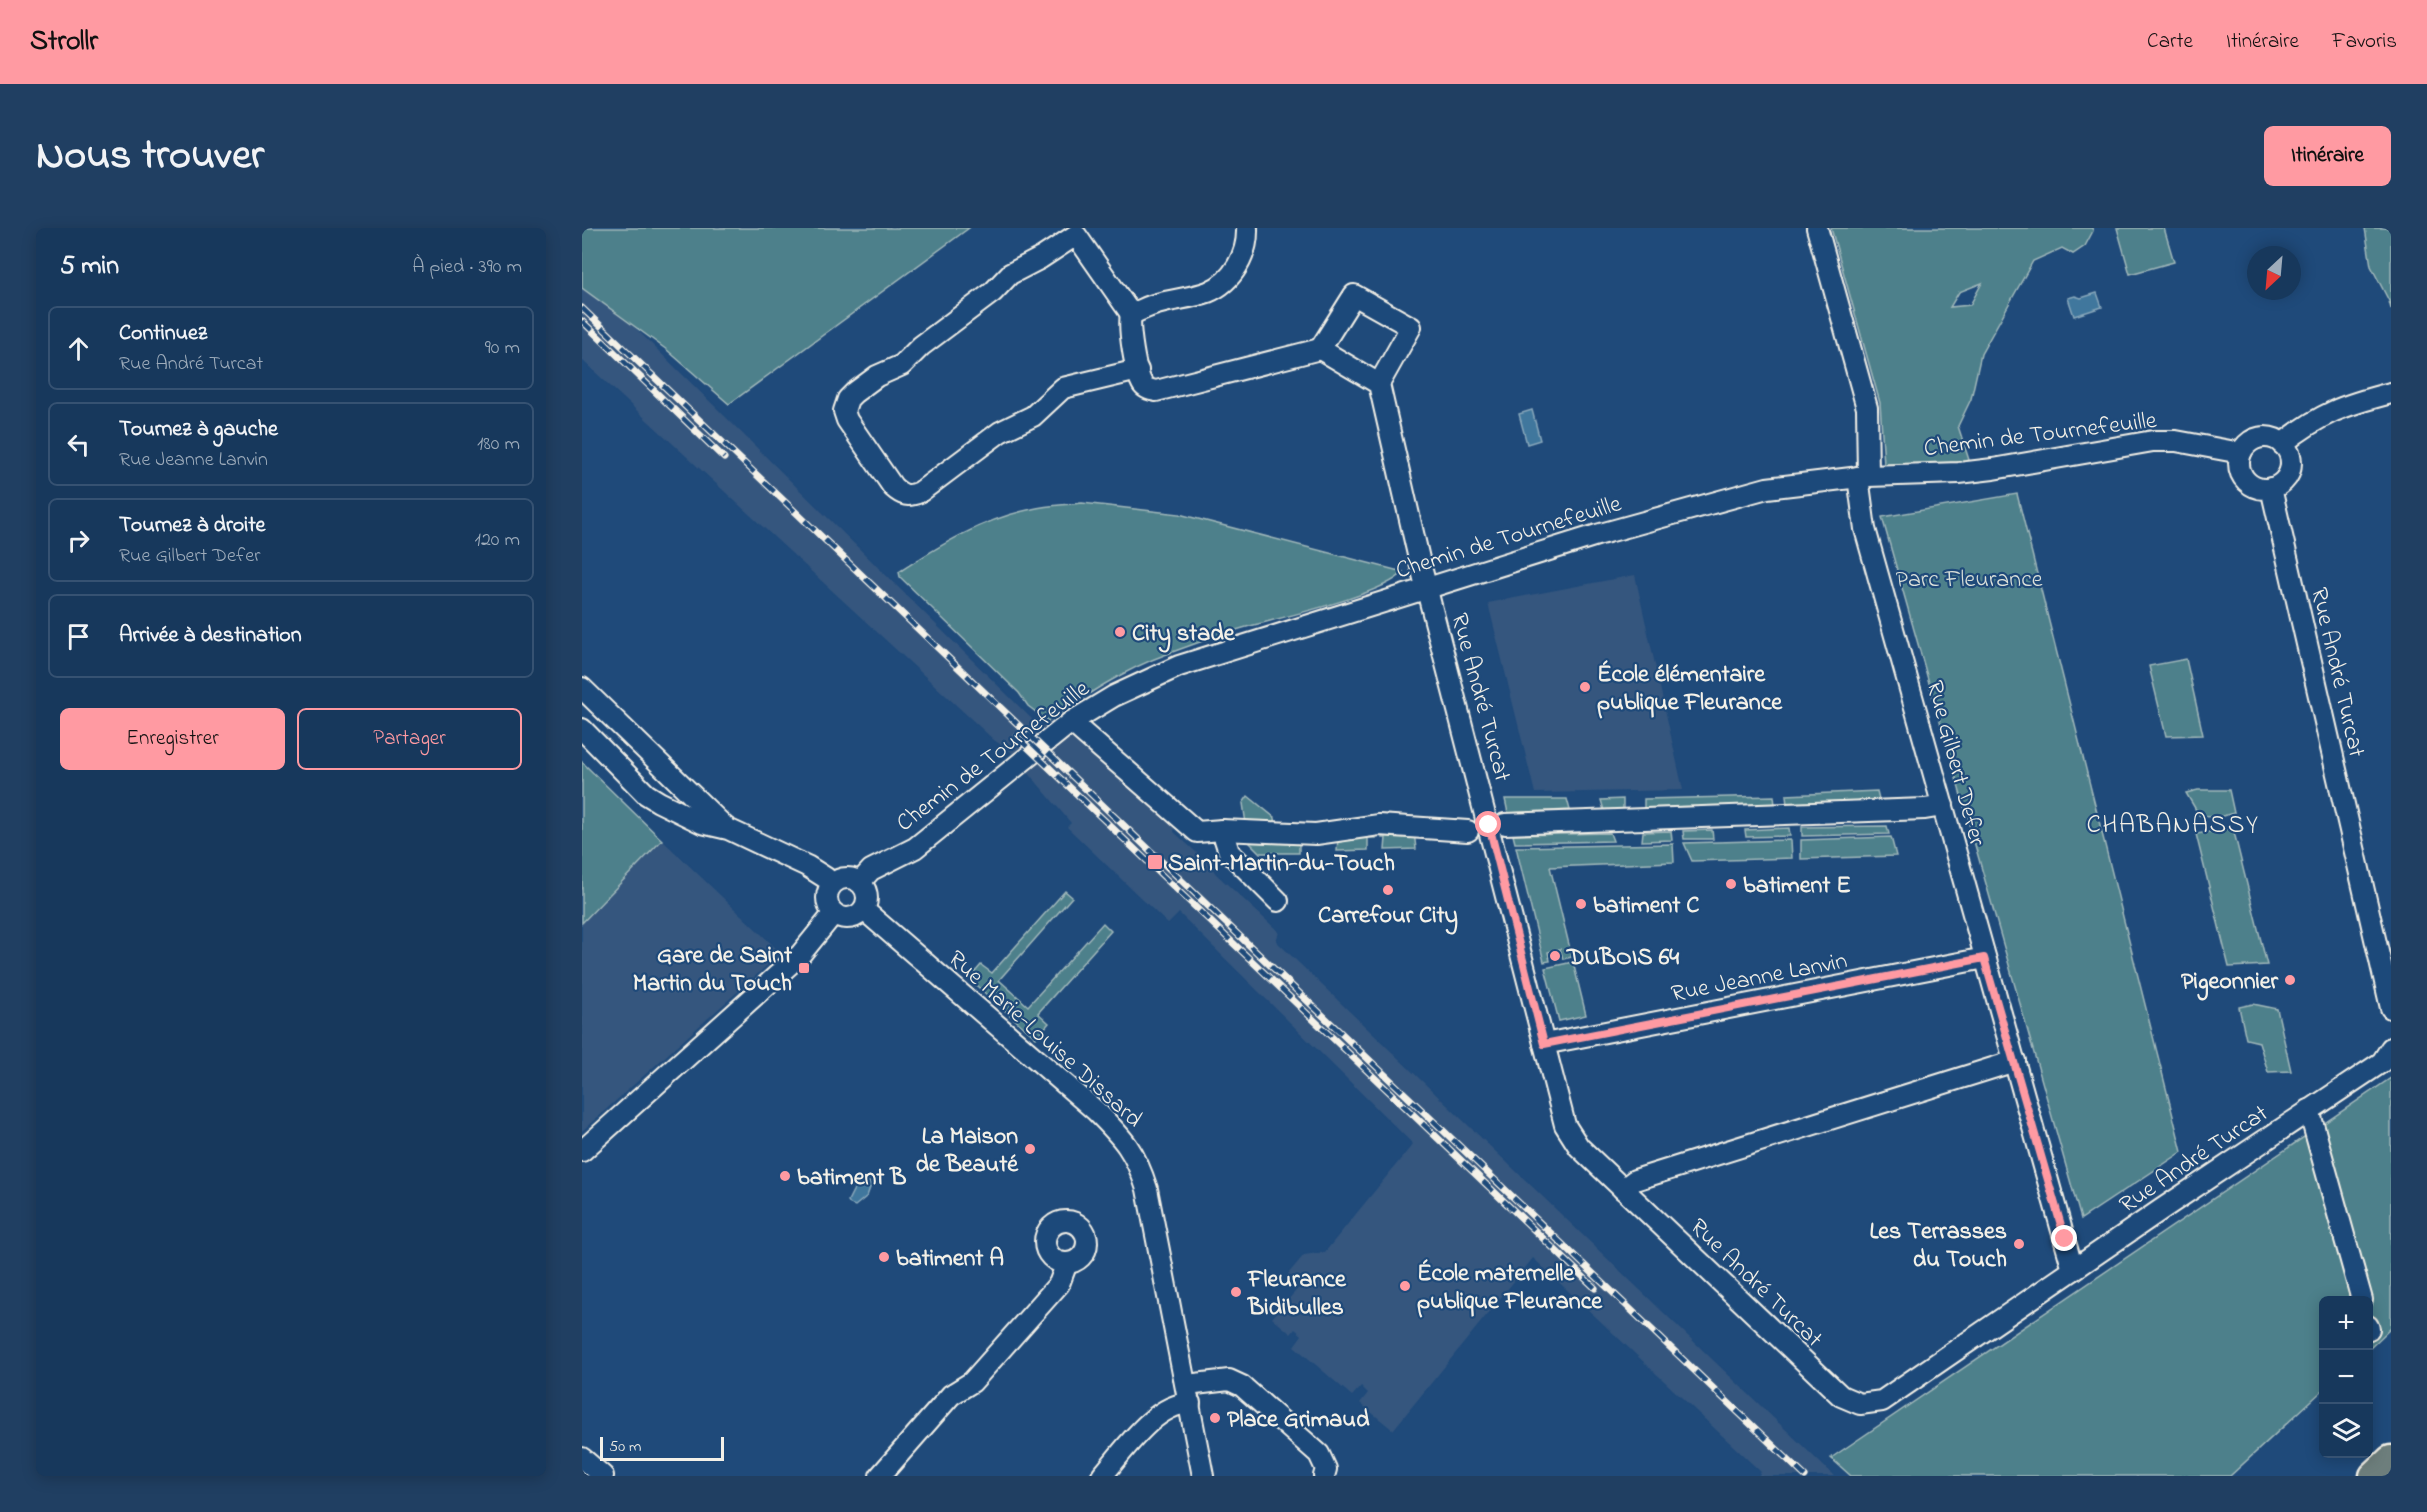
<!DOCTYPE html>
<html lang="fr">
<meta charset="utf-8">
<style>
body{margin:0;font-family:"Indie Flower",sans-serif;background:#203f62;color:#f1f3f6}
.controls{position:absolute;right:18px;bottom:18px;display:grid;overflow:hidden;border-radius:9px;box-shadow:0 3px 15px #0003}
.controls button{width:54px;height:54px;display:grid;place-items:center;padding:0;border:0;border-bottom:2px solid #365272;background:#17385c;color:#f1f3f6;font:30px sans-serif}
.compass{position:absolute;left:1665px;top:18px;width:54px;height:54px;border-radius:50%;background:#17385c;box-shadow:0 3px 15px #0003;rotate:206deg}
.scale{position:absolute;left:18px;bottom:15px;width:124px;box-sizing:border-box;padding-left:6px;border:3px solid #f4f1e8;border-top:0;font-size:16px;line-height:21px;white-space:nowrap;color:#f4f1e8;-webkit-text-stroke:4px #1f4a7a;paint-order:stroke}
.stop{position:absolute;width:18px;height:18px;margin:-14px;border:4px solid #ff9aa2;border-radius:50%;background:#fff}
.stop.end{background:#ff9aa2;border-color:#fff;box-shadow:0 2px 6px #0008}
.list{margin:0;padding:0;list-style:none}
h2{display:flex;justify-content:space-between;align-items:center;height:78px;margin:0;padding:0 24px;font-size:26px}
h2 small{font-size:20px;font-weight:400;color:#9eacbb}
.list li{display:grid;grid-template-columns:39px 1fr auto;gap:18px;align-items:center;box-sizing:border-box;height:84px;margin:0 12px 12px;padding:0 12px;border:2px solid #365272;border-radius:9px}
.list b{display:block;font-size:22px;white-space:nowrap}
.list p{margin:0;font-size:20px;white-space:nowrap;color:#9eacbb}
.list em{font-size:20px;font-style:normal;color:#9eacbb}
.actions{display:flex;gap:12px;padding:18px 24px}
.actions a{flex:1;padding:14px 0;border:2px solid #ff9aa2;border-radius:9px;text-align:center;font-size:21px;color:#ff9aa2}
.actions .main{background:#ff9aa2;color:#111}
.icon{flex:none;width:33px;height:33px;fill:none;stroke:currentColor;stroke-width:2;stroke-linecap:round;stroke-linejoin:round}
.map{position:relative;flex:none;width:1809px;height:1248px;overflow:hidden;border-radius:9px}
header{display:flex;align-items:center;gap:36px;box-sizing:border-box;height:84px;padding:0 30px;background:#ff9aa2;color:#111}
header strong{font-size:28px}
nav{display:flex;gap:33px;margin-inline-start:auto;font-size:21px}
.intro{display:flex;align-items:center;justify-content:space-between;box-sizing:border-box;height:144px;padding:0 36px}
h1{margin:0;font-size:42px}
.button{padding:15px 27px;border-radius:9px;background:#ff9aa2;color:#111;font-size:21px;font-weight:700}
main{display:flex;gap:36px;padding:0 36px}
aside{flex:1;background:#17385c;border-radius:9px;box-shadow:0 3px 15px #0003}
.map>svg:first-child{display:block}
.built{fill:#35567e}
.green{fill:#4e808b;stroke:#a1b8ba;stroke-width:1.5;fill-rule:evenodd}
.water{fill:#41779d;stroke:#89a8bb;stroke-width:1.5}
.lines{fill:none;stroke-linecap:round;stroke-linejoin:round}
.minor-casing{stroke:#f4f1e8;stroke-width:24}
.highway-casing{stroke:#f4f1e8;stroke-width:33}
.minor{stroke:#1f4a7a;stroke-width:20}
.highway{stroke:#6d7e7c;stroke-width:28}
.rail-casing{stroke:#f4f1e8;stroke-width:7}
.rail{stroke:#1f4a7a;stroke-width:4.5;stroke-dasharray:14;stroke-linecap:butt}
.route{stroke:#ff9aa2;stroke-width:8}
.poi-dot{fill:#ff9aa2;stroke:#1f4a7a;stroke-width:2}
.labels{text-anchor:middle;stroke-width:4.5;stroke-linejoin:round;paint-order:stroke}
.street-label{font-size:24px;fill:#f4f1e8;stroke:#1f4a7a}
.park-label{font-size:24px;fill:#dbe0da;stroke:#1f4a7a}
.poi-label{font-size:24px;font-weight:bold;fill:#f4f1e8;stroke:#1f4a7a;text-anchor:start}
.neighbourhood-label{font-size:26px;letter-spacing:1.5px;fill:#f4f1e8;stroke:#1f4a7a}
</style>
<header>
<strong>Strollr</strong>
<nav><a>Carte</a><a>Itinéraire</a><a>Favoris</a></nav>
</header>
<div class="intro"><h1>Nous trouver</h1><a class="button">Itinéraire</a></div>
<main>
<aside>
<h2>5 min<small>À pied · 390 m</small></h2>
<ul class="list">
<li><svg class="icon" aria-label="ahead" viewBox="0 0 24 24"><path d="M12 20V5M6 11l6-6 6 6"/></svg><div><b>Continuez</b><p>Rue André Turcat</p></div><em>90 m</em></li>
<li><svg class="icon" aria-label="left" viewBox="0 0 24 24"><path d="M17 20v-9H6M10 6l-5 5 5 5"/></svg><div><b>Tournez à gauche</b><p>Rue Jeanne Lanvin</p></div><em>180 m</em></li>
<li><svg class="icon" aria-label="right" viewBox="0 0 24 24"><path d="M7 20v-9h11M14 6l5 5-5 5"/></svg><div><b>Tournez à droite</b><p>Rue Gilbert Defer</p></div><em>120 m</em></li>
<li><svg class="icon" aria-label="arrive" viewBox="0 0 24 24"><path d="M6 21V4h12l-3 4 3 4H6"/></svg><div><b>Arrivée à destination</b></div></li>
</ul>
<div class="actions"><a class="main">Enregistrer</a><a>Partager</a></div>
</aside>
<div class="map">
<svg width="1809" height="1248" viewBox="0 0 1809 1248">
<rect width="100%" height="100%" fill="#1f4a7a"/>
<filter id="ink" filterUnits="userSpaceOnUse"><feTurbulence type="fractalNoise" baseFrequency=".0167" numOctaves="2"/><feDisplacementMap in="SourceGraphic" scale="12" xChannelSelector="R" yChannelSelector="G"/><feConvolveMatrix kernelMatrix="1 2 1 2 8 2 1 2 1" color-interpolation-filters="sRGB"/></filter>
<g filter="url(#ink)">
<g class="built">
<polygon points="0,36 35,82 458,499 466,493 490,504 593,595 592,604 627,636 634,646 697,704 694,713 1252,1248 1176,1248 1179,1244 951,1030 811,1202 778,1175 786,1165 779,1158 770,1168 712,1118 720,1107 713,1101 709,1106 690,1090 719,1057 706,1046 722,1027 743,1024 831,916 597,685 586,696 485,599 489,595 428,523 412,512 0,132"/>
<polygon points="1053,347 1101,562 953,565 906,375"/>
<polygon points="80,612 199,725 0,903 0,695"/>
</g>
<g class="green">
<polygon points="0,0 387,0 147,176 85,122 0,60"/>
<path d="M1249 0H1510L1511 3 1503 18 1491 26 1480 20 1451 33 1399 126 1389 171 1376 198 1388 235 1302 237 1298 175ZM1400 55 1388 77 1368 79 1377 64Z"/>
<polygon points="1535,0 1582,0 1592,34 1548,46"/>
<polygon points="1783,0 1809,0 1809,81 1807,73 1789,38"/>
<polygon points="1435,266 1600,924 1499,991 1300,289"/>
<path d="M500 275 597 286 821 344C805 365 706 388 676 396 646 403 615 415 585 426 541 442 504 467 466 493L446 478 437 465 318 349 317 344C358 317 401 291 450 281 466 277 484 277 500 275Z"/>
<polygon points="1604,431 1621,507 1584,508 1567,438"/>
<polygon points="0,534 80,612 0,695"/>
<polygon points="1616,562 1647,562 1652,585 1633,590 1617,587 1604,565"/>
<polygon points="1295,563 1298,575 1205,577 1204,567"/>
<polygon points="666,568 693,590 694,599 664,596 661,575"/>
<polygon points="1192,568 1193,577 1062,580 1062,571"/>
<polygon points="923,571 985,571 988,582 926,585"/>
<polygon points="1041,571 1041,584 1023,586 1019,572"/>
<polygon points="1305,598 1307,606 1220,608 1220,599"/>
<polygon points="802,600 832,604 834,621 803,622 804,610 800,610"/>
<polygon points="1207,600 1208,608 1164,609 1163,602"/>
<polygon points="1651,600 1685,737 1647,739 1614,606"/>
<polygon points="793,602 794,610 786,610 786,622 755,623 756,611 772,610"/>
<polygon points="1130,602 1131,611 1102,611 1101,603"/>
<polygon points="1089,603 1090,612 1060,613 1061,604"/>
<polygon points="1028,605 1031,613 933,615 931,607"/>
<polygon points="1309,609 1314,628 1219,631 1219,612"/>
<polygon points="717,612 717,625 678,625 666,613"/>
<polygon points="1209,612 1210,630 1110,633 1102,615"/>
<polygon points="1091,616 1092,634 968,639 990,729 981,731 978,721 966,724 968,733 962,734 934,619"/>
<polygon points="483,663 490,669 417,752 446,778 521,695 529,703 456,785 467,795 454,810 387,751 399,737 410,745"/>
<polygon points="991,734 1004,787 977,793 963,740"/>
<polygon points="1671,776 1695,781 1709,843 1686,844 1677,814 1664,811 1657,779"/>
<polygon points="1809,850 1809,1100 1787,1121 1786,1072 1742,1072 1741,1162 1648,1248 1269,1248 1249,1230"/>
</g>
<g class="water">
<polygon points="1515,65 1520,79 1492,88 1486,70 1493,68 1499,70"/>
<polygon points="950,182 958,212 945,216 937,186"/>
<polygon points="282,953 287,954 289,957 285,968 273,978 268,976 266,973 272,961"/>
</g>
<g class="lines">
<defs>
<g id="minor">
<polyline points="1235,0 1285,180 1286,248"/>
<path d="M549 86 494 7 459 30 428 46 411 64 339 118 320 137 295 148 272 165 266 171 262 183 265 192 311 259C321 268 326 269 338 264L418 204 451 188 481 160 556 142"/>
<path d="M549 86C546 100 553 145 561 157 564 161 569 162 574 163L738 121"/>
<path d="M549 86C558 83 566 78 575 76 592 71 610 70 626 64 651 54 666 26 665 0"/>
<polyline points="797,156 738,121 772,67 829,99 797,156 837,331 983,897 997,919 1259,1168 1278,1176 1300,1173 1580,981 1800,834 1809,820"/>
<circle cx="1683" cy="235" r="26"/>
<path d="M1700 216C1739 185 1762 177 1809 165"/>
<polyline points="1276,249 1283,301 1491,1042"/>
<polyline points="1689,260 1809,780"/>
<polyline points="0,460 144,600"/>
<polyline points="489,494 615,604 640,602 647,624 696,673"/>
<polyline points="0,501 64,566 77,574 120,595 146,601 225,638 244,650 250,656"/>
<polyline points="923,596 1343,581 1361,578"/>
<polyline points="640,602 734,606 797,597 886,603"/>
<circle cx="265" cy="670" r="20"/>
<polyline points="278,654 289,642 333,620 489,494 532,468 597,438 1015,307 1185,260 1286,248 1377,245 1411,241 1571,213 1594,213 1659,225"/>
<path d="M282 682 514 883C542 911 553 923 565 961L621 1248"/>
<polyline points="962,816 1403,730"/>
<polyline points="1727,882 1780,1072"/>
<polyline points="0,923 218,727 252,685"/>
<polyline points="1041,961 1053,952 1433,833"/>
<circle cx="484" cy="1014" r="21"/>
<polyline points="1786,1098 1787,1101"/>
<polyline points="605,1157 647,1152 660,1158 737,1226 744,1241 742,1248"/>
<polyline points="0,1230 21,1248"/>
<polyline points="298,1248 369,1167 390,1154 477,1056 485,1035"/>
<path d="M520 1248C542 1223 572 1176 608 1175"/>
</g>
<polyline id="highway" points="1792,1248 1809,1232"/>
</defs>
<use href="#minor" class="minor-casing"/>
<use href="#highway" class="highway-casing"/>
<use href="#minor" class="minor"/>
<use href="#highway" class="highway"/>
<defs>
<g id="rail">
<polyline points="0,80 1223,1248"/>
<polyline points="0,93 142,230"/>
<polyline points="435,509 1013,1060"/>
</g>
</defs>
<use href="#rail" class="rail-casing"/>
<use href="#rail" class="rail"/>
</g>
</g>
<g class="lines" filter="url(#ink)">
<polyline class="route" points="907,597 962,816 1402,730 1483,1011"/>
</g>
<g class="poi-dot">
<circle cx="538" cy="404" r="6"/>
<circle cx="1003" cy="459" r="6"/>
<rect x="565" y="626" width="16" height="16" rx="3"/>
<circle cx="1149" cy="656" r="6"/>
<circle cx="806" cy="662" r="6"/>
<circle cx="999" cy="676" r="6"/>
<circle cx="973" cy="728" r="6"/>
<rect x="216" y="734" width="12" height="12" rx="3"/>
<circle cx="1708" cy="752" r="6"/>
<circle cx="448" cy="921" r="6"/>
<circle cx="203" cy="948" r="6"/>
<circle cx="1437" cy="1016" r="6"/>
<circle cx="302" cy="1029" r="6"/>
<circle cx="823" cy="1058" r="6"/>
<circle cx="654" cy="1064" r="6"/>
<circle cx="633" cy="1190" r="6"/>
</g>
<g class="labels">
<g class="street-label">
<text transform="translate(1458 205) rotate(-7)" y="8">Chemin de Tournefeuille</text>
<text transform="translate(926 308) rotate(-17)" y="8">Chemin de Tournefeuille</text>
<text transform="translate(1757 444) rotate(77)" y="8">Rue André Turcat</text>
<text transform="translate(900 469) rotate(75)" y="8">Rue André Turcat</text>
<text transform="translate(410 527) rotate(-37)" y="8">Chemin de Tournefeuille</text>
<text transform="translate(1375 535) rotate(75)" y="8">Rue Gilbert Defer</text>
<text transform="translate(1177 748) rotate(-11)" y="8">Rue Jeanne Lanvin</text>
<text transform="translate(464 810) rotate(42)" y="8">Rue Marie-Louise Dissard</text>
<text transform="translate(1611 930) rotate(-34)" y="8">Rue André Turcat</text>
<text transform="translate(1175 1054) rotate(44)" y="8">Rue André Turcat</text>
</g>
<g class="park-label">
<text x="1387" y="358">Parc Fleurance</text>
</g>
<g class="poi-label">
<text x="550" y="412">City stade</text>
<text x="1015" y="453">École élémentaire<tspan x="1015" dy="28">publique Fleurance</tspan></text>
<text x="586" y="642">Saint-Martin-du-Touch</text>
<text x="1161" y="664">batiment E</text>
<text x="1011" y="684">batiment C</text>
<text x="806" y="694" text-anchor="middle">Carrefour City</text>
<text x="210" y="734" text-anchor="end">Gare de Saint<tspan x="210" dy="28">Martin du Touch</tspan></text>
<text x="985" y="736">DUBOIS 64</text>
<text x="1696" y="760" text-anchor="end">Pigeonnier</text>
<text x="436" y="915" text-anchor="end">La Maison<tspan x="436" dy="28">de Beauté</tspan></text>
<text x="215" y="956">batiment B</text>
<text x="1425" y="1010" text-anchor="end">Les Terrasses<tspan x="1425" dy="28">du Touch</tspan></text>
<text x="314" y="1037">batiment A</text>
<text x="835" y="1052">École maternelle<tspan x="835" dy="28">publique Fleurance</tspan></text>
<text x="666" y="1058">Fleurance<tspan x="666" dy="28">Bidibulles</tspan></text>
<text x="645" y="1198">Place Grimaud</text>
</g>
<g class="neighbourhood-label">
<text x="1591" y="604">CHABANASSY</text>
</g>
</g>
</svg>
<div class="controls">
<button>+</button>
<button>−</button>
<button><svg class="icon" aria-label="layers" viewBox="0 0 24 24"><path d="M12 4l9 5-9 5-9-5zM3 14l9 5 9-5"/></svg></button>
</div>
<svg class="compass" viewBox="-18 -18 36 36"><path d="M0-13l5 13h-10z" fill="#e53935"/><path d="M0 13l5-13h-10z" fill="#9eacbb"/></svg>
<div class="scale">50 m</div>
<div class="stop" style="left:907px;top:597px"></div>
<div class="stop end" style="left:1483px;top:1011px"></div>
</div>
</main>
